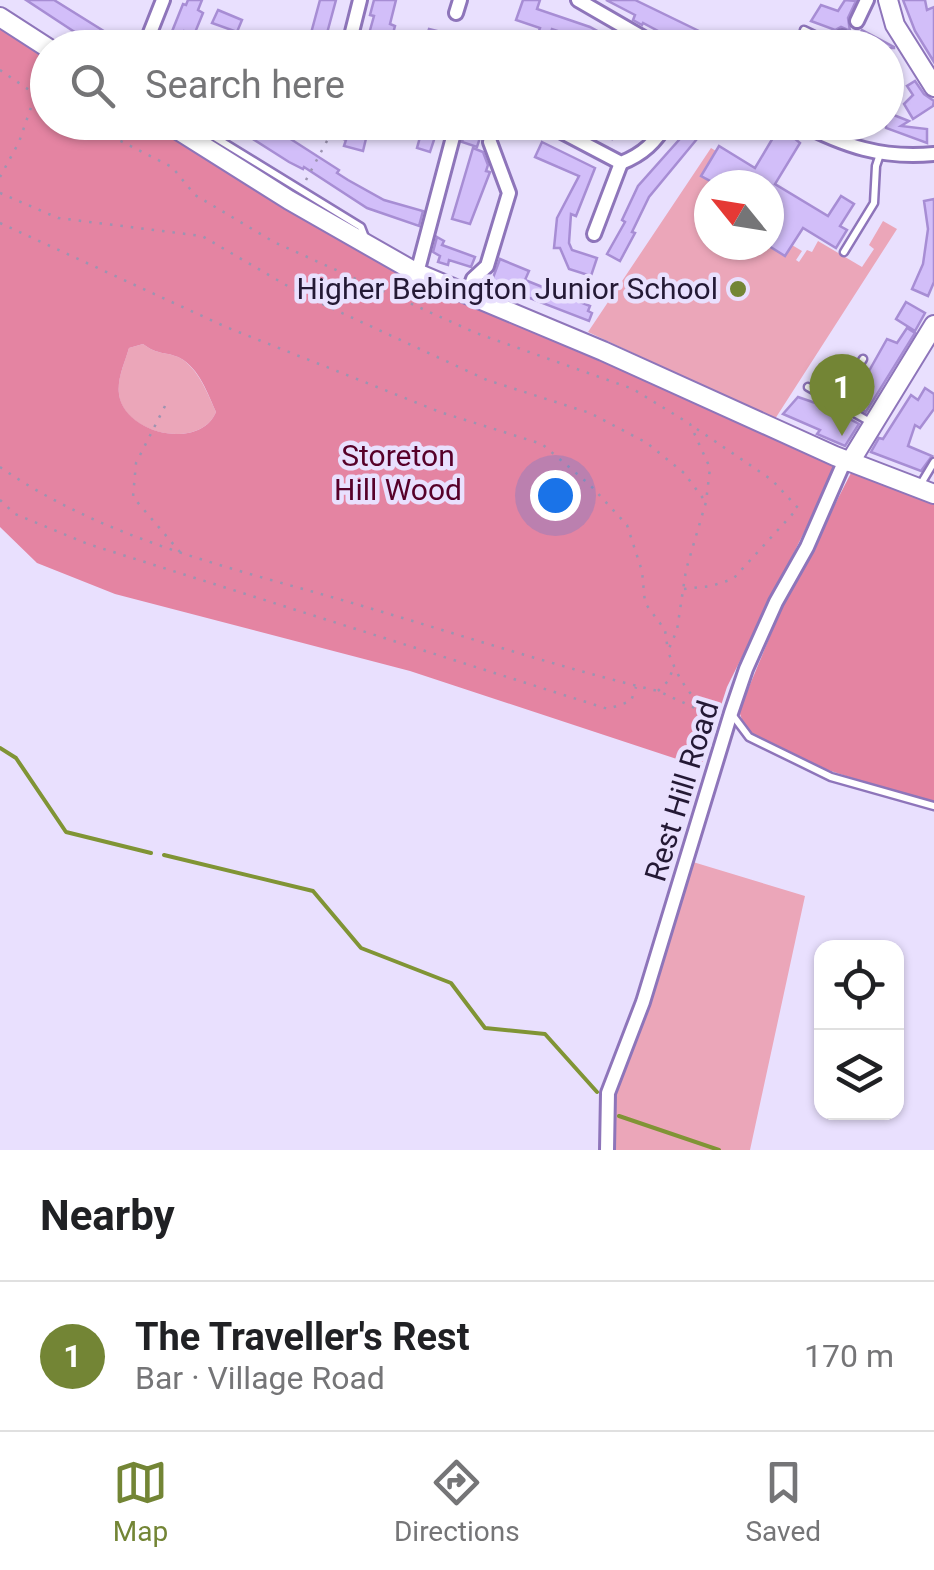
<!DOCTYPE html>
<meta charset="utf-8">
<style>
body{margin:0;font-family:Roboto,sans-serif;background:#f6f6f6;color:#202124}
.controls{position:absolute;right:30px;bottom:30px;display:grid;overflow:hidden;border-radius:20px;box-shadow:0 2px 8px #0004}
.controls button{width:90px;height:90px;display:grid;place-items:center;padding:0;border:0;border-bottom:2px solid #e0e0e0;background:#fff;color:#202124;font:50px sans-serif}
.compass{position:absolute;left:694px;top:170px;width:90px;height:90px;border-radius:50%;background:#fff;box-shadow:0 2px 8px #0004;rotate:300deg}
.you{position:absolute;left:555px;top:495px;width:35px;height:35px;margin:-25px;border:8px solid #fff;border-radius:50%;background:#1a73e8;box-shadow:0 0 0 15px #1a73e833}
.badge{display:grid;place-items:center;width:65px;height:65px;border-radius:50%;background:#738535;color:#fff;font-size:32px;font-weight:700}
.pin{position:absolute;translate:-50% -82px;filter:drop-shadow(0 2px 5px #0008)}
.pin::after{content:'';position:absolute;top:52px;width:35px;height:30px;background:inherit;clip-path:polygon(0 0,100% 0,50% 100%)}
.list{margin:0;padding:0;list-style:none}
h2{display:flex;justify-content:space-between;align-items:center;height:130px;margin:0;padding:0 40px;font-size:42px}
h2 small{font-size:32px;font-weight:400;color:#757577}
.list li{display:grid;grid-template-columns:65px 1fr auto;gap:30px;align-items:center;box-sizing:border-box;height:150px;padding:0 40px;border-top:2px solid #e0e0e0}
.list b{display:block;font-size:38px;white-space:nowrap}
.list p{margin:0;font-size:32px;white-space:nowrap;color:#757577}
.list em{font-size:32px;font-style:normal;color:#757577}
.icon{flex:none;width:55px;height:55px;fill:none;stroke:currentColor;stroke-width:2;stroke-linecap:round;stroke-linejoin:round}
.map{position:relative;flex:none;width:934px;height:1150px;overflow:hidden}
.search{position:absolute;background:#fff;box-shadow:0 2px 8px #0004;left:30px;right:30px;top:30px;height:110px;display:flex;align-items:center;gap:25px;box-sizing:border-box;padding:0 35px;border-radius:55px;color:#757577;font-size:38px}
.sheet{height:280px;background:#fff}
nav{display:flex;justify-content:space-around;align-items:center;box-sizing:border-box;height:140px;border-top:2px solid #e0e0e0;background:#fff;font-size:28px;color:#757577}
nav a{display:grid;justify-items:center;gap:5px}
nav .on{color:#738535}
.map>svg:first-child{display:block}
.green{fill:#eba6b9}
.forest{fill:#e484a2;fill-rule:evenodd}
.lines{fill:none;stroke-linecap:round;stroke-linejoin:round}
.stream{stroke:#809435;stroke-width:4}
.building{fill:#d2bef9;stroke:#a78dd4;stroke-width:2.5}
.service-casing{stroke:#8e75ba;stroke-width:11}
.minor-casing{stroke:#8e75ba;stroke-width:18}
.secondary-casing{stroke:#8e75ba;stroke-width:22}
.path{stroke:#9d94b1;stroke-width:2.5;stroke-dasharray:2.5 8;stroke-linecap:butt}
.service{stroke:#fff;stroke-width:6}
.minor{stroke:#fff;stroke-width:12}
.secondary{stroke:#fff;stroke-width:18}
.poi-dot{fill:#738535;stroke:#e9e0fe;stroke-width:4}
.labels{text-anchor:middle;stroke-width:9;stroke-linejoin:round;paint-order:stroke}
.poi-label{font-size:30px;fill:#241935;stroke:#e9e0fe;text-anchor:end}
.park-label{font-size:30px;fill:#570029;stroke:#e9e0fe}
.street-label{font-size:30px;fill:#241935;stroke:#e9e0fe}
</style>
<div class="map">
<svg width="934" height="1150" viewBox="0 0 934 1150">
<rect width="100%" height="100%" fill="#e9e0fe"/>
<g class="green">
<polygon points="711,148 716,151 702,176 716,184 727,165 733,169 727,178 738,185 709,185 709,245 767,245 785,256 792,245 802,251 796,260 799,262 807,250 812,252 818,241 862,267 874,249 869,245 883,221 897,229 775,419 588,332"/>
<path d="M143 344C159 356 166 351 180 358 198 368 208 394 216 412 200 451 123 434 119 394 117 378 125 362 129 348Z"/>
<path d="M693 862 805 896 750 1150H614C606 1097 632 1051 650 1002 666 956 679 908 693 862Z"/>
</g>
<g class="forest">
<path d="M0 26 47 61 48 122 154 123 393 268 504 315 838 464 727 687 701 767 410 671 115 594 37 563 0 527ZM143 344C159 356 166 351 180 358 199 368 208 394 216 412 200 451 124 434 119 394 117 378 125 362 129 348Z"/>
<path d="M853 469 934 500V802C896 792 765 756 745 726 743 723 740 714 739 711L780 612Z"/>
</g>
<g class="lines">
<g class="stream">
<polyline points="0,748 16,758 66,832 151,853"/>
<polyline points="164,855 313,891 361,948 451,983 485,1028 545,1034 597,1092"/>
<polyline points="619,1116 719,1150"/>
</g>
</g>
<g class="building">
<polygon points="26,0 54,0 131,48 99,48"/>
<polygon points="188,0 202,0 198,10 203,13 194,35 184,31 175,48 167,44 183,4 186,5"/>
<polygon points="320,0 336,0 323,48 307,48"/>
<polygon points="374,0 396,0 390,24 395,26 389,48 365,48 374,16 370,15"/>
<polygon points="523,0 540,0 537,9 590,27 628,48 599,48 583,39 581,46 568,42 570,35 552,29 546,48 533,48 540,28 516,20"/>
<polygon points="606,0 635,0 701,32 699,36 721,48 690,48 643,23 642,25 633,20 635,15"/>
<polygon points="845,0 856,1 848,18 850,31 841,27 835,30 811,21 821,5 838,11"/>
<polygon points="903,0 925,0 927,10 934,7 934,62 915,31"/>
<polygon points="218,10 242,20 237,32 212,23"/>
<polygon points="429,29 484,43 483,48 424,45"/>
<polygon points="862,30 894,47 894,48 862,48 855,44"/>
<polygon points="915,81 924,94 934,101 933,106 913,119 904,104 913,95 907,86"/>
<polygon points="886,112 909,121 901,126 927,129 927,143 886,128"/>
<polygon points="252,122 264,122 339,170 337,173 348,180 384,200 423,211 419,226 367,208 304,167 303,169 289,162 245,134"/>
<polygon points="346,122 370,122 363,151 344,146 346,140 341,138"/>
<polygon points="405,122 440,122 430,152 417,148 422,130 405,125"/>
<polygon points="468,122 485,122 477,147 462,142"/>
<polygon points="579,122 613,122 619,125 612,139"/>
<polygon points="780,126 800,143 775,184 828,216 841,196 854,204 840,226 847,230 836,248 803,228 785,256 769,246 769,223 777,209 769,204 769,185 738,185 722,175 716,184 701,176 719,146 755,168"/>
<polygon points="687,131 697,139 649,197 632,232 635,233 620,261 607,254 625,222 622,220 638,186"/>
<polygon points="542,142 595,168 576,216 571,214 569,243 572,250 597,258 591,276 569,269 560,248 554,248 557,218 579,176 535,157"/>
<polygon points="473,148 483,152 488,165 486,171 490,172 470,224 452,219"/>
<polygon points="934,199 934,282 928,296 912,289 923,264 928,229 924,201"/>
<polygon points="437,237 444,241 442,245 475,257 471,267 449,260 448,265 438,262 440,256 433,252"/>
<polygon points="500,259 529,271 525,280 590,306 588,311 592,313 589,321 491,283"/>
<polygon points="906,302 925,313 915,331 896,319"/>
<polygon points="907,328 915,333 866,412 851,403 887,339 897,343"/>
<polygon points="925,388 934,394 934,409 920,428 915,425 908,446 932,456 921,471 871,452 879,438 883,439 911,395 918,400"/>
<polygon points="798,397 827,407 859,424 845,446 817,434 820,430 783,414"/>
</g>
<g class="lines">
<defs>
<g id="service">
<polyline points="804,30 833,44"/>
<polyline points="190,122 361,227 366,240"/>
<polyline points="844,252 874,203 876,166 880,154"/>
<polyline points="808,387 872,423"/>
<polyline points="836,402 863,359"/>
<polyline points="919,487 934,462"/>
<polyline points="731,713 749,737 831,777 934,806"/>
</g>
<g id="minor">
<polyline points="578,0 661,48"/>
<polyline points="456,13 460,0"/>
<polyline points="857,21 867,0"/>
<polyline points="144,48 163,0"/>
<polyline points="348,48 360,0"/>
<polyline points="830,48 842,37"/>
<path d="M543 122 621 163C644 154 655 142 668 122"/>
<path d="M798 122C844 146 882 159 934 154"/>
<polyline points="326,126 327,122"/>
<polyline points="594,234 621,163"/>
<polyline points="417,273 457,122"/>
<polyline points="467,295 473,279 487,266 509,193 490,142"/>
<polyline points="607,1150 608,1093 643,1002 731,713 746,669 776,602 807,547 845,460"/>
</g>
<g id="secondary">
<polyline points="888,0 895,25 934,87"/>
<polyline points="0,17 48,48"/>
<polyline points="165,122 289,200 417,273 603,351 835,456 934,494"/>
<polyline points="850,462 934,325"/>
</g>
</defs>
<use href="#service" class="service-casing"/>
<use href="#minor" class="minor-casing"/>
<use href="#secondary" class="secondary-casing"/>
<g class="path">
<polyline points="0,70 48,103"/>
<path d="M83 122 172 167 195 195 274 242 476 333 633 389 690 424 710 468 706 502 686 570 677 630 668 651C678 679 692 703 719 715"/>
<polyline points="0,177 19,142 47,61"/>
<polyline points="306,180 328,139"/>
<polyline points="0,193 58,218 202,236 303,295 487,380 590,413 647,443 684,473 705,501"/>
<polyline points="0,223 226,327 440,412 542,444 590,485 627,525 642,571 645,603 665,630 668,651"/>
<polyline points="165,406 136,463 133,497 180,552"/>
<path d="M0 467C106 541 237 569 359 605 458 634 557 667 658 691L717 718"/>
<polyline points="0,500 15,514 88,544 608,709 631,701 636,687"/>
<polyline points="684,589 711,586 733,579 798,508 772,480 691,425"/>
<polyline points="658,691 668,681 673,669"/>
</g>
<use href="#service" class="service"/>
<use href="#minor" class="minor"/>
<use href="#secondary" class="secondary"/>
</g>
<circle class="poi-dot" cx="738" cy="289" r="10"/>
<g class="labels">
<g class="poi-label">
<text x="718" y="299">Higher Bebington Junior School</text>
</g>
<g class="park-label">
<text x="398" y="466">Storeton<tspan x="398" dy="34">Hill Wood</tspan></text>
</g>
<g class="street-label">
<text transform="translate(682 791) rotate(-73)" y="10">Rest Hill Road</text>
</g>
</g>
</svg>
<div class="controls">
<button><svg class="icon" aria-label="locate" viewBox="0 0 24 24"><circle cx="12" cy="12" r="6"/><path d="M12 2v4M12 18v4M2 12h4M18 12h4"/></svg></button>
<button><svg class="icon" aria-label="layers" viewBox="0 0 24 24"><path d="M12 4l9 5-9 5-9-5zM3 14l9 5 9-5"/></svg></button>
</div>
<svg class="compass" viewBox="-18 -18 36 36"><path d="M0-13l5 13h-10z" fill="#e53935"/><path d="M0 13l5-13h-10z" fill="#757577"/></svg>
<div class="you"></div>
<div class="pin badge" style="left:842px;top:436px">1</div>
<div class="search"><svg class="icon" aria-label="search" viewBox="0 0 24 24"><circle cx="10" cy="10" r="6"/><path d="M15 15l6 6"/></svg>Search here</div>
</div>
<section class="sheet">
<h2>Nearby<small></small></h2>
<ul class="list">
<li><span class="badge">1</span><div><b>The Traveller's Rest</b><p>Bar · Village Road</p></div><em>170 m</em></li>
</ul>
</section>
<nav>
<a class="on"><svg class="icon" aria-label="map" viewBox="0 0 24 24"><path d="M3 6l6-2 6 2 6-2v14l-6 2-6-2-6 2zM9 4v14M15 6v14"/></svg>Map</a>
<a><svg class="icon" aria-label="directions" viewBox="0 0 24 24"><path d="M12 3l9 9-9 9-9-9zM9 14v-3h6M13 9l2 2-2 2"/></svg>Directions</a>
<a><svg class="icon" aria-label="saved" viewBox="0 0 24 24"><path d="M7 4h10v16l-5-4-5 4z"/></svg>Saved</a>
</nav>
